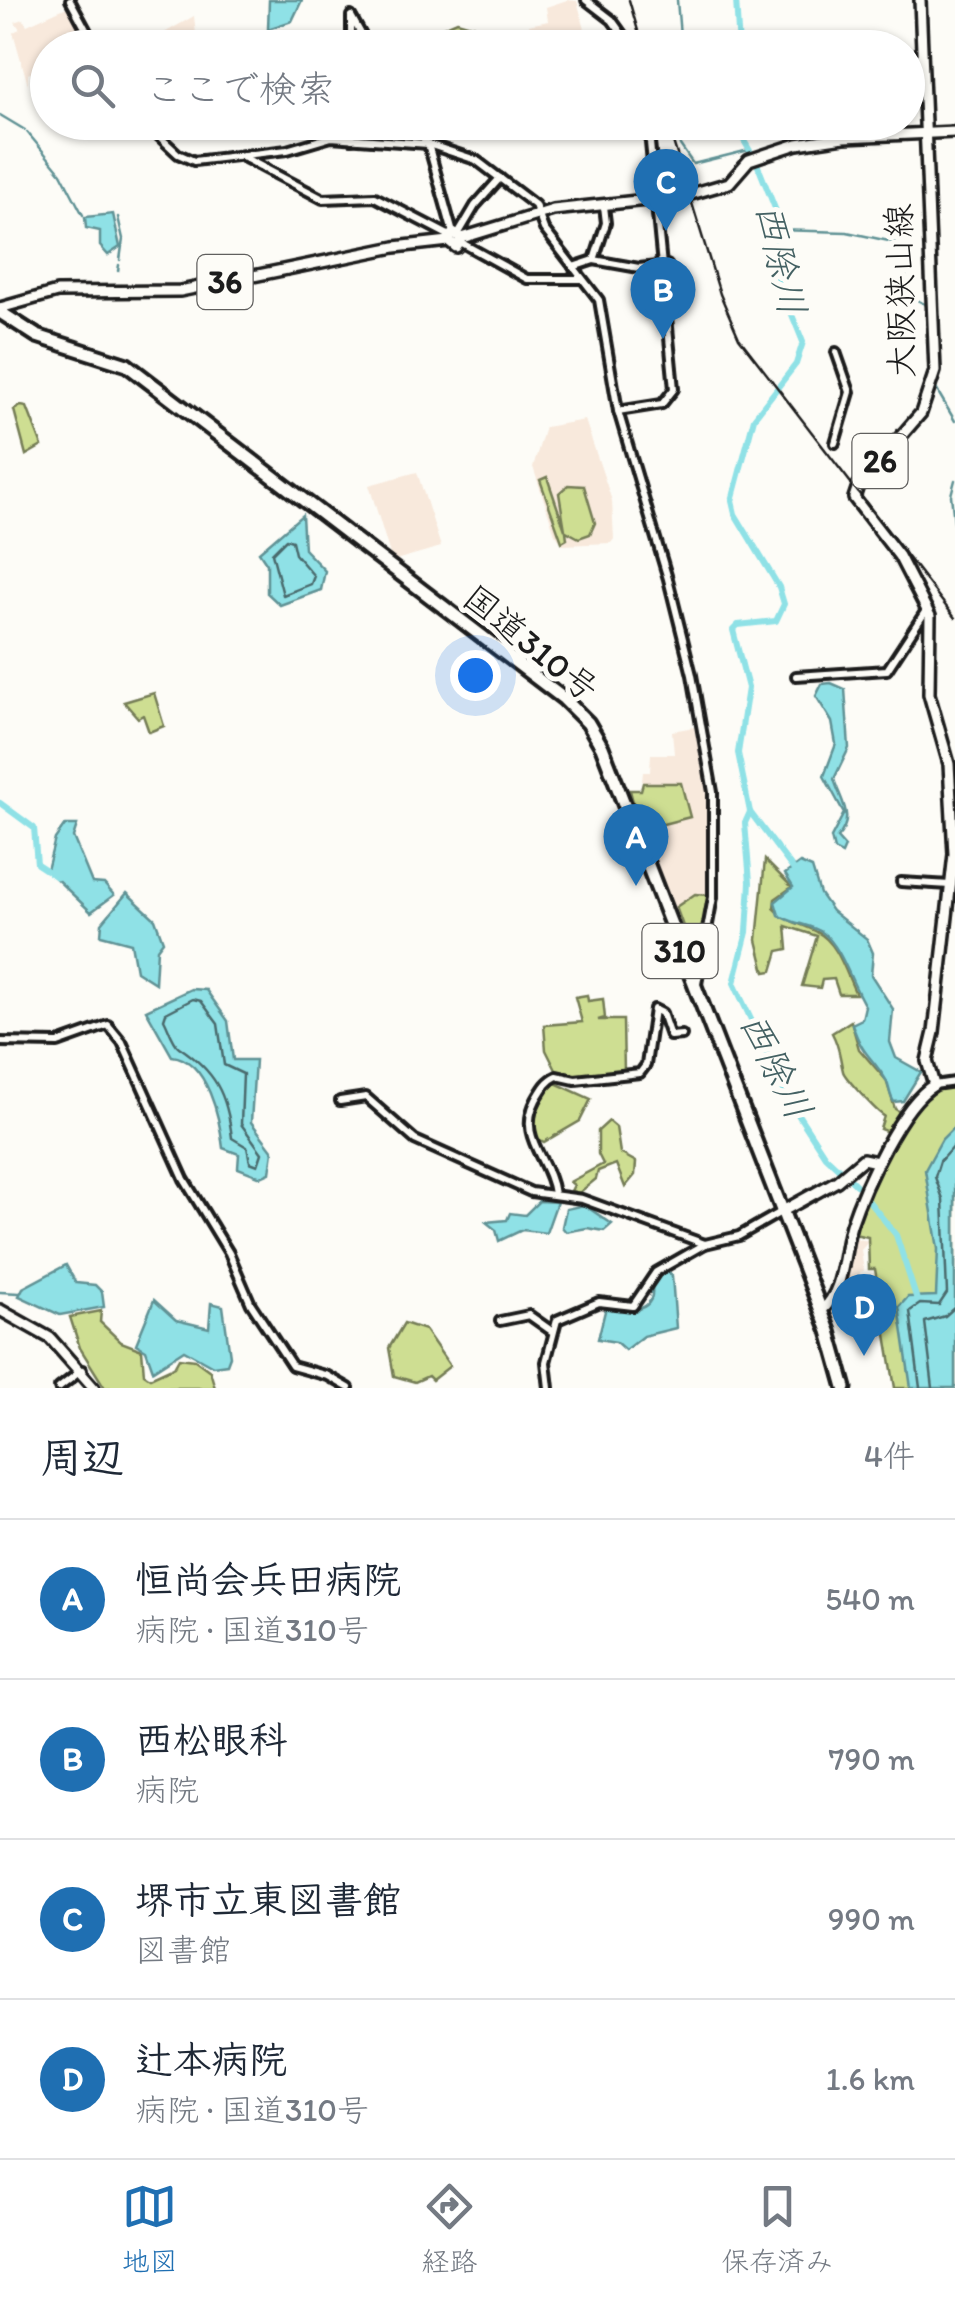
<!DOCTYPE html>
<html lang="ja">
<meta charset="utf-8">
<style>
body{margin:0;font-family:Itim,"Klee One",sans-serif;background:#f2f2f3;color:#1f2937}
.you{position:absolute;left:475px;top:675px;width:35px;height:35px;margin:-25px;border:8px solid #fff;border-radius:50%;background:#1a73e8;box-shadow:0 0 0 15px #1a73e833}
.badge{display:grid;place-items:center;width:65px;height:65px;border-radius:50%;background:#1f6fb2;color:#fff;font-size:32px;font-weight:700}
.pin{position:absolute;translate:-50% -82px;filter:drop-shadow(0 2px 5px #0008)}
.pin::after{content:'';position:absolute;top:52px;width:35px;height:30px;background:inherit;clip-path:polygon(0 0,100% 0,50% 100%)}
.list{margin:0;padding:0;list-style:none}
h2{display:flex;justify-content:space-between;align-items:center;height:130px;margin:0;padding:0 40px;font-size:42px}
h2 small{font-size:32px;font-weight:400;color:#747a83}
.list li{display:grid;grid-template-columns:65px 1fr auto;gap:30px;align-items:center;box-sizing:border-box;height:160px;padding:0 40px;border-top:2px solid #e0e1e3}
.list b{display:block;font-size:38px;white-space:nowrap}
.list p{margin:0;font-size:32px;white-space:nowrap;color:#747a83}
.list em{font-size:32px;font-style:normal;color:#747a83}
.icon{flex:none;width:55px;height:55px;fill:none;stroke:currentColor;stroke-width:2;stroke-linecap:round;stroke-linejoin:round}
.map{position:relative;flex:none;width:955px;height:1388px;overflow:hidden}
.search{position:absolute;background:#fff;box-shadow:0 2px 8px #0004;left:30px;right:30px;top:30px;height:110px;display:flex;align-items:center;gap:25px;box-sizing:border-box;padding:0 35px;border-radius:55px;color:#747a83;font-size:38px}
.sheet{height:770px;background:#fff}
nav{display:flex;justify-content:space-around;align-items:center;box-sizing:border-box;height:140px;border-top:2px solid #e0e1e3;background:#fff;font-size:28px;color:#747a83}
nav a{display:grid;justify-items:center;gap:5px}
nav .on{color:#1f6fb2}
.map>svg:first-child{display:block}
.built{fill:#f8e9dc}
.green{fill:#cede92;stroke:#757d57;stroke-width:2.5}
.water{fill:#8fe1e6;stroke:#619295;stroke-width:2.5}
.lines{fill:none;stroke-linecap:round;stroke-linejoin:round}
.shore{stroke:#4a6b6d;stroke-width:2.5}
.stream{stroke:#619295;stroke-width:2.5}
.river{stroke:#8fe1e6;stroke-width:6}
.minor-casing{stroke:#1c1c1c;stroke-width:14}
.major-casing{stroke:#1c1c1c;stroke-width:16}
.highway-casing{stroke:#1c1c1c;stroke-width:19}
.minor{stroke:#fdfcf7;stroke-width:6}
.major{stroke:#fdfcf7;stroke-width:9}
.highway{stroke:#fdfcf7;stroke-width:11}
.rail{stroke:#1c1c1c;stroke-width:2.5}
.labels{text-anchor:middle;stroke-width:10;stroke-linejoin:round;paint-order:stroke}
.shield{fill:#fdfcf7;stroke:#605f5e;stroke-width:2.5}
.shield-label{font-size:32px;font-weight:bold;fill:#1c1c1c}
.street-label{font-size:35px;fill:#1c1c1c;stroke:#fdfcf7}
.water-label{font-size:38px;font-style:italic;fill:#446163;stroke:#fdfcf7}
</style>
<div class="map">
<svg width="955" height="1388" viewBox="0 0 955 1388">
<rect width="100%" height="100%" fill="#fdfcf7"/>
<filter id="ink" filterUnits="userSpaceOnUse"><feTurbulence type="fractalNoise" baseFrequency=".01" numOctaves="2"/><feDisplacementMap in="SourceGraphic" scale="20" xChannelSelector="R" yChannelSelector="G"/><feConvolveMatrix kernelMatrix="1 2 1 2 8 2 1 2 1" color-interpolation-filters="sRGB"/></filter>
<g filter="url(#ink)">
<g class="built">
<polygon points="567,0 577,1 590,47 534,47 529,25 548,21 546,7"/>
<polygon points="71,5 91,44 48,48 47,65 28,74 28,85 13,32 20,29 15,22 23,19 27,25"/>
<polygon points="194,16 197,43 206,41 209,47 138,48"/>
<polygon points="585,420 612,501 614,539 611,543 563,545 555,534 533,467 545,427"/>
<polygon points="417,472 441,547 392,561 369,485"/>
<polygon points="694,727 710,802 709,893 702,957 683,950 627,803 627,790 641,790 643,772 650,772 651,754 674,754 672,731"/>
<polygon points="851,1238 869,1241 861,1250 864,1271 860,1272 857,1288 842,1281"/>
</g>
<g class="green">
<polygon points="457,21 505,35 522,47 426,47 427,34"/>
<polygon points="21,406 27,407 42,446 26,455 14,410"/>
<polygon points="547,477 565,530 559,493 568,485 584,486 595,523 590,534 579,538 566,531 567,539 562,542 540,480"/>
<polygon points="154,693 164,726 149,732 143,715 138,718 124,702"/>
<polygon points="643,783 681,783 690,817 640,830 630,790 641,790"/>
<path d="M765 860 792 887 775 899 774 908C788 924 800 922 817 932 838 942 846 974 856 994H839L834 979 822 980 820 988 802 986 817 936 786 926 788 949 778 951 772 971 765 972 757 940Z"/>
<polygon points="695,894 708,895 701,950 690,946 676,907"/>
<polygon points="587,995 588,1001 603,999 605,1018 598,1020 623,1020 624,1073 580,1077 557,1072 546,1050 544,1025 582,1022 575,997"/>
<path d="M851 1021 859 1049 886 1080 895 1109 902 1113 888 1132 880 1129 884 1116C878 1113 844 1077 843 1071 839 1055 840 1048 832 1033Z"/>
<polygon points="551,1081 591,1099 580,1121 544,1142 537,1138 532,1123"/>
<path d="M955 1084V1388H895L875 1269H869L868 1237 854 1234C869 1189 902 1091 955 1084Z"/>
<polygon points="609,1121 616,1127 620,1153 636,1162 635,1175 625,1187 616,1164 598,1171 596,1179 579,1193 571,1191 574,1185 570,1182 603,1164 598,1154 598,1131"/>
<polygon points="101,1311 100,1322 121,1342 142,1350 144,1374 150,1378 174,1367 179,1358 195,1360 210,1371 215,1388 105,1388 80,1348 70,1317"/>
<polygon points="404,1323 425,1330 450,1366 432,1380 428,1376 415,1382 394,1376 389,1348"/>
</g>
<g class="water">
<polygon points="269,0 302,0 292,21 268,29"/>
<polygon points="455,28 511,47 432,47 428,42"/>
<polygon points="113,214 120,247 108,255 100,246 100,231 86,228 85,217"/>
<polygon points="302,515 304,549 325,571 321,590 280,605 267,593 267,564 259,552"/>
<path d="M831 683 845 689 849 748 834 779C841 802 856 817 837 838L845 847 842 854 834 850 831 838 844 813 824 776 836 744 832 722 816 696 822 684Z"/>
<polygon points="65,825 77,825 73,837 92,883 104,884 114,895 91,912 47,870 55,839"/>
<path d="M800 863 812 868 820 894 832 911 867 939 873 953 871 975 893 1009 890 1042 896 1058 921 1072 903 1101 894 1102C889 1095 890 1088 886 1080 871 1055 863 1057 852 1024L862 1019 865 1006C851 983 842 948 823 933 811 924 791 924 779 915L775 902 793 887 785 874Z"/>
<polygon points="127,893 155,919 163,941 157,949 155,983 136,971 131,943 101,935 102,923"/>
<path d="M191 989 206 990 228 1021 233 1060H255L251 1122 273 1151 270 1173 261 1177 238 1168 239 1154 223 1148C220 1120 208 1060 172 1056L146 1010Z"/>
<polygon points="955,1126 955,1388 911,1388 899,1307 908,1297 936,1296 938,1249 925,1170 942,1139"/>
<polygon points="539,1201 557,1202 546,1233 522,1230 499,1241 496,1230 486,1222 507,1220 510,1213 525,1215"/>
<polygon points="584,1205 612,1224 604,1231 587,1228 566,1232 562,1227 566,1209"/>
<polygon points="66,1265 76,1283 95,1285 102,1292 104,1307 60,1315 19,1296 23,1288"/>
<path d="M667 1271 672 1276 676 1328 643 1336 625 1350 616 1342 598 1339 606 1307C620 1310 649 1315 652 1295 653 1289 651 1285 653 1280Z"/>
<polygon points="154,1300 176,1320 209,1328 211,1303 223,1306 230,1356 227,1364 213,1366 184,1350 153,1370 146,1350 136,1344"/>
</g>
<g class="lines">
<g class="shore">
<polygon points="286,539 292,541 295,554 314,576 311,584 283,595 272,553"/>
<path d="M193 999 201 1001 218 1024 224 1065 243 1074 241 1124 262 1153 258 1165 250 1162 247 1147 232 1138C227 1094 215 1071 179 1047 173 1043 168 1026 164 1019L166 1013Z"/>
<polyline points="920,1388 910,1311 920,1304 939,1305 947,1293 943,1199 935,1177 940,1161 955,1144"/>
<polyline points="933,1388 925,1322 945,1316 955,1307"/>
</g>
<g class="stream">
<polyline points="677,0 681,48"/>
<polyline points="0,115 25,130"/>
<polyline points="676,122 680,145 693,164 749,150"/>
<polyline points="27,132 61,173 83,215"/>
<polyline points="118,217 123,239 120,260"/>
<polyline points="777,230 847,232 898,243 910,296 928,306"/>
<polyline points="118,271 119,265"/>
<polyline points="935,387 955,421"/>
<polyline points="955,480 951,495 955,531"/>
<polyline points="0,1292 19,1293"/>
</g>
<g class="river">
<polyline points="736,0 739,48"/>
<polyline points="733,122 756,161 776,211 778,280 803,342 796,364 754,418 732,501 735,514 779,587 784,604 776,621 738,625 733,630 748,688 738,753 750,812 796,873"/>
<polyline points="0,803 34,828 37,864 57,877"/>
<polyline points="750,812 745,823 750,882 747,932 734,983 788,1099 825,1156 856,1185"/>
<polyline points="868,1200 896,1235 917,1300"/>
</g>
<defs>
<g id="minor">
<polyline points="70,0 96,48"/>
<polyline points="586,0 612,20 632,48"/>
<polyline points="351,16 369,48"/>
<polyline points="351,18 351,48"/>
<polyline points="144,122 178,154 194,161 287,150 331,137 428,144 476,160 535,205 544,229 599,300 618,411 668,579 692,675 713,792 713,897 697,984"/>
<polyline points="413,122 428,144 453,233"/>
<polyline points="352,139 353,122"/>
<polyline points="243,157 323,199 375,197 450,236"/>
<polyline points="459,233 475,206 500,178"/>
<polyline points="462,243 527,279 582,279"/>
<polyline points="594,260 639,268 667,265"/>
<polyline points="573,267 594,260 606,223 604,206"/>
<polyline points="618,411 662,404 674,389 648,122"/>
<polyline points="835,443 850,392 836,352"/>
<polyline points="796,676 887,670 925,612"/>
<polyline points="901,882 950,885"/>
<polyline points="0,1042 58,1043 108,1025 122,1042 184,1179 229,1253 251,1304 292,1366 328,1376 349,1388"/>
<polyline points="934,1085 955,1082"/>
<polyline points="340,1101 366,1097 415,1140 531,1192 582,1199 705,1244"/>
<path d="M554 1194C550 1159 516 1137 536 1100 542 1090 546 1081 557 1076L575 1080 640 1073 646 1065 654 1009 662 1013 670 1036 682 1035"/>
<polyline points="500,1321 529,1315 553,1332"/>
<polyline points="59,1388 82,1370"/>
<polyline points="549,1388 546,1362 557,1320 599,1302 633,1306 656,1272 705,1244 739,1236 781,1212"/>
</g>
<g id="major">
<polyline points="449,241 453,233 462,238 553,210 684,196 729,183 749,160 797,144 844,137 955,132"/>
<polyline points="0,308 57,292 180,291 395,247 449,241 456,247 462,238"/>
<polyline points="781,1212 837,1181 863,1159 877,1162"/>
<polyline points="0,1310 50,1338 94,1388"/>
<path d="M821 1311C844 1293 843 1253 851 1225 863 1189 901 1104 934 1085L927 1061 934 1032 954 854 949 764 929 694 930 616 899 556 854 498 858 486 921 413 935 371 920 0"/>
</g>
<polyline id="highway" points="0,312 37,336 127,365 564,699 588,723 602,747 829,1331 845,1388"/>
</defs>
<use href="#minor" class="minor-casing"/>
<use href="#major" class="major-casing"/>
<use href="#highway" class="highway-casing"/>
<use href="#minor" class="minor"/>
<use href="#major" class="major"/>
<use href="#highway" class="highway"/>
<g class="rail">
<polyline points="629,0 643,48"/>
<polyline points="667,122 720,294 739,338 955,618"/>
</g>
</g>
</g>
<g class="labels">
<g class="shield">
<rect x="197.5" y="255" width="55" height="54" rx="8"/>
<rect x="852.5" y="434" width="55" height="54" rx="8"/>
<rect x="642.5" y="924" width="75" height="54" rx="8"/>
</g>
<g class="shield-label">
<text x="225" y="293">36</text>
<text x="880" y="472">26</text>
<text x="680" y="962">310</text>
</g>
<g class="street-label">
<text transform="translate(900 291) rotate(-91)" y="12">大阪狭山線</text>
<text transform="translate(531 643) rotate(39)" y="12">国道310号</text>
</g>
<g class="water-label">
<text transform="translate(781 259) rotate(77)" y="13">西除川</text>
<text transform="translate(776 1066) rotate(63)" y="13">西除川</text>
</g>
</g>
</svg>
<div class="you"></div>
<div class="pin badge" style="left:636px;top:886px">A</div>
<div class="pin badge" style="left:663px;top:339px">B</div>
<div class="pin badge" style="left:666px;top:231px">C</div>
<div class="pin badge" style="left:864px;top:1356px">D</div>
<div class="search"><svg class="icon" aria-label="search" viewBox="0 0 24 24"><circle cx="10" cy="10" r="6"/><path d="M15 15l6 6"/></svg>ここで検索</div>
</div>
<section class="sheet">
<h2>周辺<small>4件</small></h2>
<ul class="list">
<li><span class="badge">A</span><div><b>恒尚会兵田病院</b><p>病院 · 国道310号</p></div><em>540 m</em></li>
<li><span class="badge">B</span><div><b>西松眼科</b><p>病院</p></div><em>790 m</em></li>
<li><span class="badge">C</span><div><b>堺市立東図書館</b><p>図書館</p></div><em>990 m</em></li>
<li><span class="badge">D</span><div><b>辻本病院</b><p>病院 · 国道310号</p></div><em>1.6 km</em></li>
</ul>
</section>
<nav>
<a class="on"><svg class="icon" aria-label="map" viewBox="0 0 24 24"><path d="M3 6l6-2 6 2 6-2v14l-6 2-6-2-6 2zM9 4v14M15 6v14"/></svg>地図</a>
<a><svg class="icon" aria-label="directions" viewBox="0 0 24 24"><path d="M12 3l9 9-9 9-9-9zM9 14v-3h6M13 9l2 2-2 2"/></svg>経路</a>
<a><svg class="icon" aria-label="saved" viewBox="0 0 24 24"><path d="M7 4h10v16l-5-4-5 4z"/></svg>保存済み</a>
</nav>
